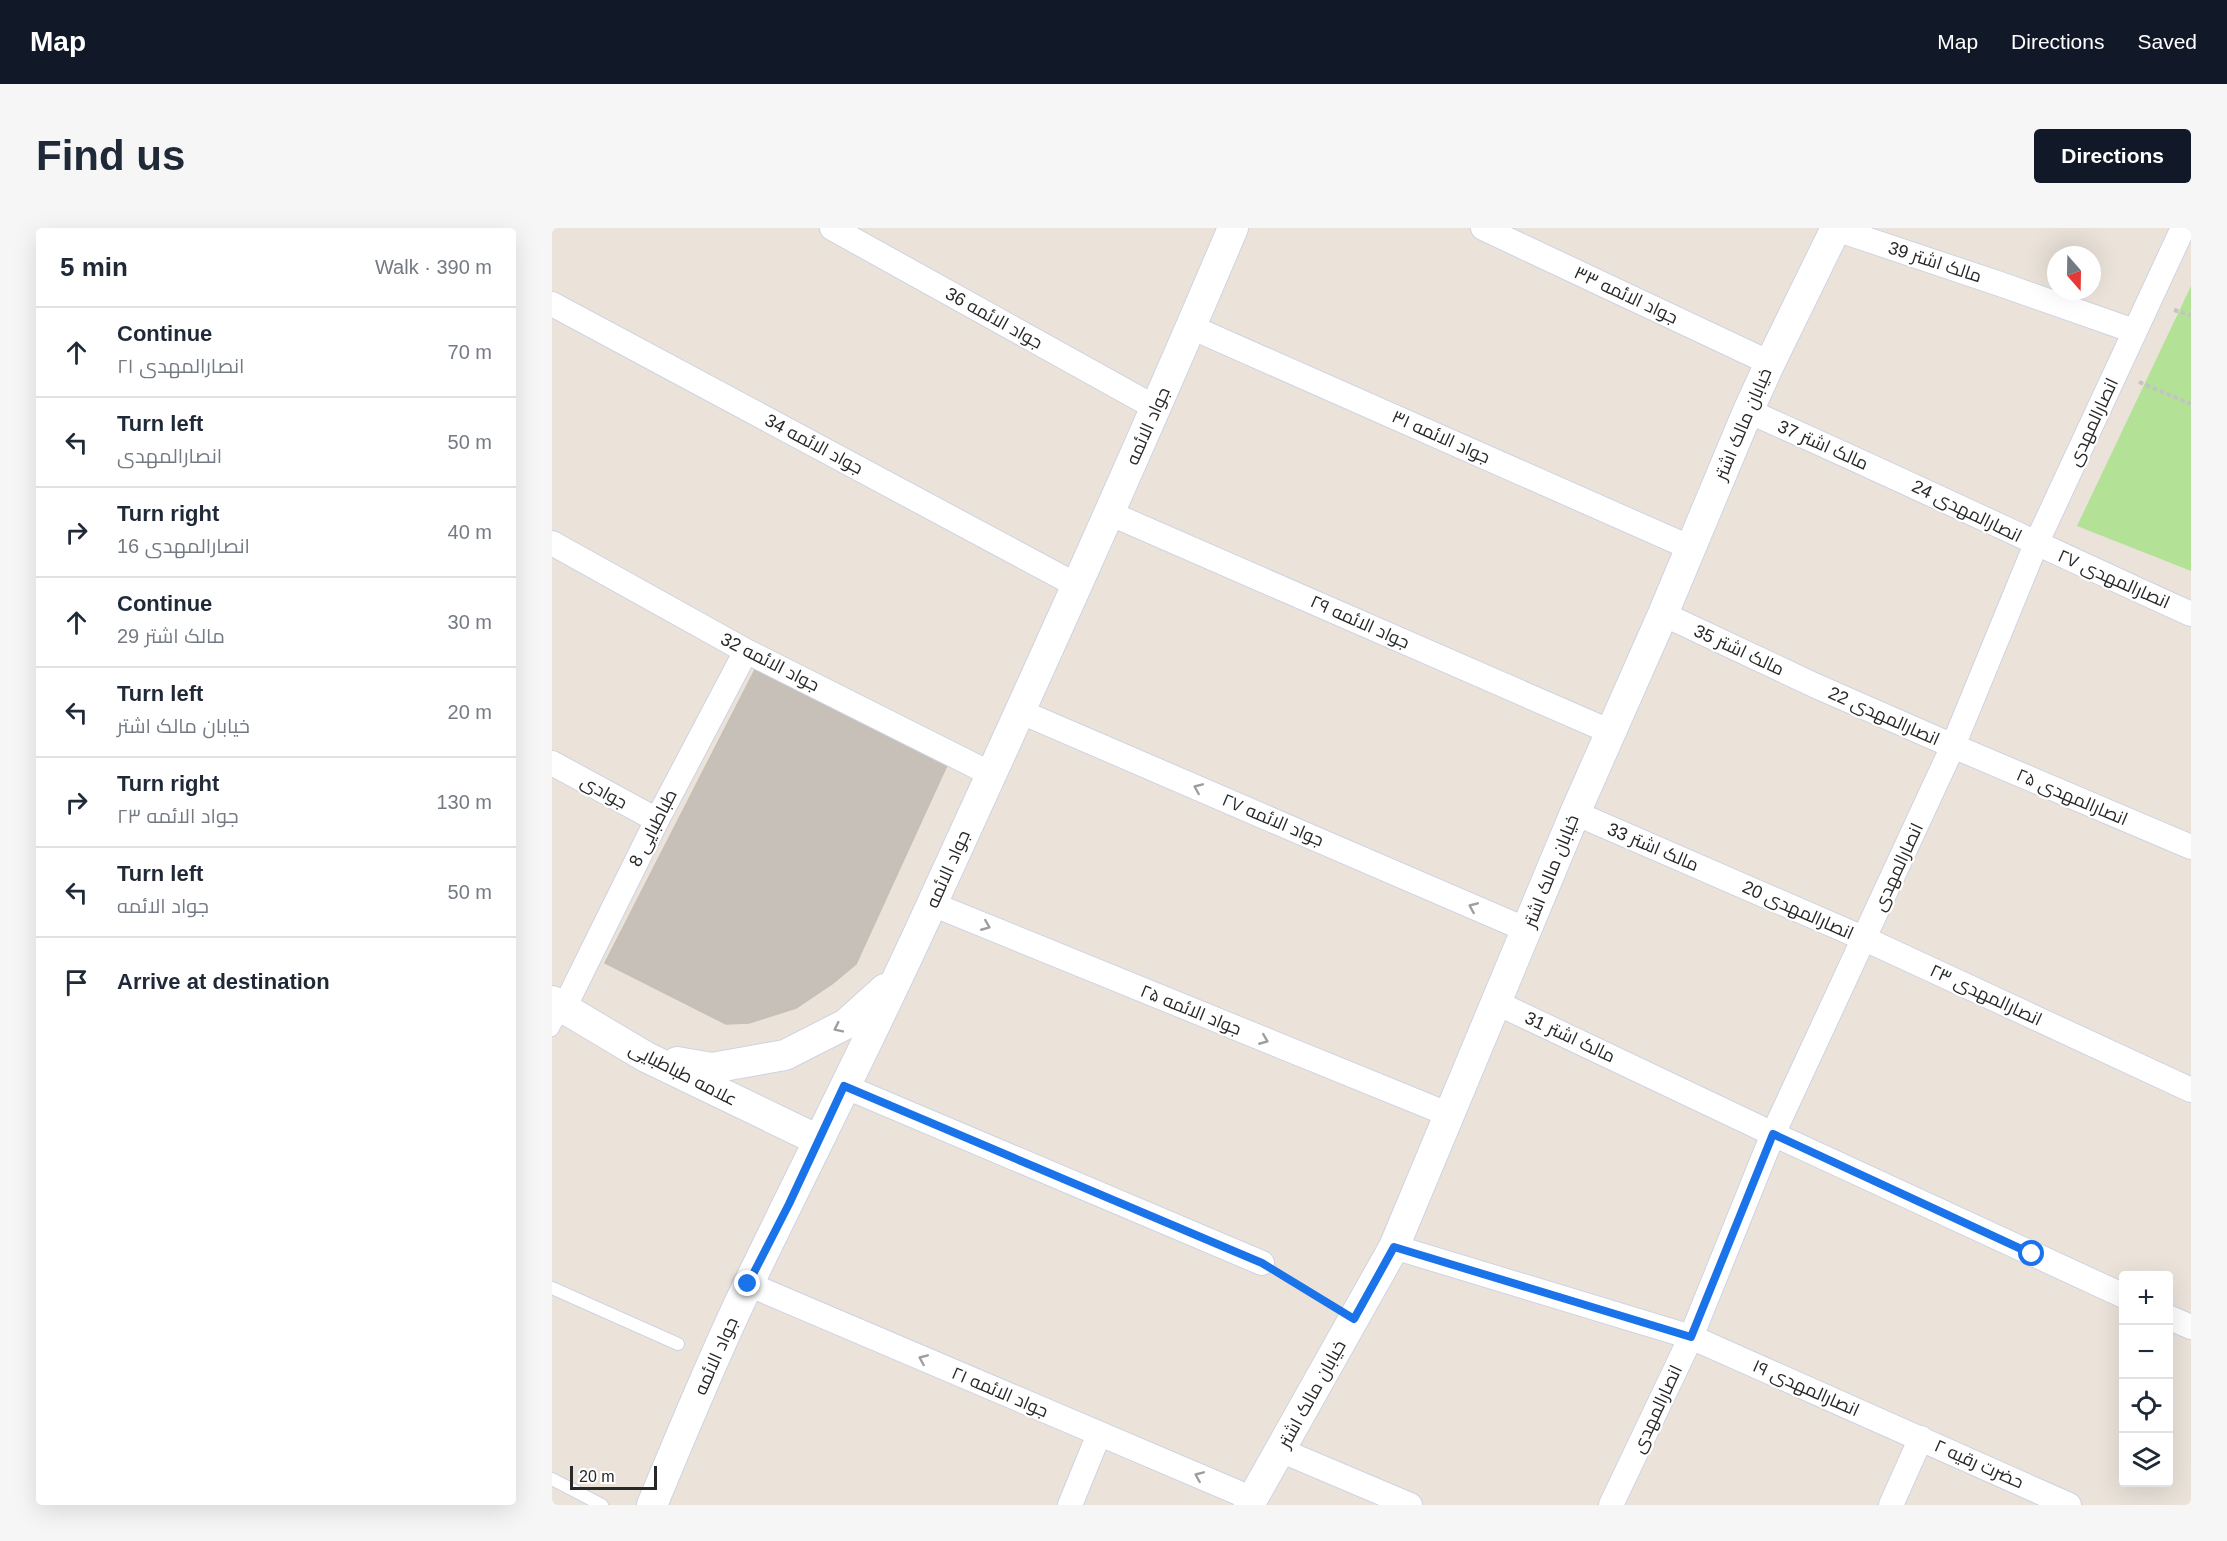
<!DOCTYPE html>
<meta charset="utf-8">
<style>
body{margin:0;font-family:Helvetica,Cairo,sans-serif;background:#f6f6f7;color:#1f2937}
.controls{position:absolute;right:18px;bottom:18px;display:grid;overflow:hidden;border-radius:6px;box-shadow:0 6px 24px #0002}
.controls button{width:54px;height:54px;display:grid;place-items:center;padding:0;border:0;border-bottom:2px solid #e0e1e3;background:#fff;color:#1f2937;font:30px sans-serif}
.compass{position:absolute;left:1495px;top:18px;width:54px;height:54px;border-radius:50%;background:#fff;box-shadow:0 6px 24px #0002;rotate:160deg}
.scale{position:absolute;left:18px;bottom:15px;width:87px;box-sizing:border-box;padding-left:6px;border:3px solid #282828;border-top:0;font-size:16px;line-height:21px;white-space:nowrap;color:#282828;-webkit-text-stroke:4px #fff;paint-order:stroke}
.stop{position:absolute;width:18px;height:18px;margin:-14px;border:4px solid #1a73e8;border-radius:50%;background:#fff}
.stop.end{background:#1a73e8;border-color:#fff;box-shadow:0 2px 6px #0008}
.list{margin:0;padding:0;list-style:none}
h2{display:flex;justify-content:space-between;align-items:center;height:78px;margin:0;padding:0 24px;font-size:26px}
h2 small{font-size:20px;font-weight:400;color:#747a83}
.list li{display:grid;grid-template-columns:39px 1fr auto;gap:18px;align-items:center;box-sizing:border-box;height:90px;padding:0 24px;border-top:2px solid #e0e1e3}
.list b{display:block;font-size:22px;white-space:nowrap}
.list p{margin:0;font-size:20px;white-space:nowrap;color:#747a83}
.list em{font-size:20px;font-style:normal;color:#747a83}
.icon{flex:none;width:33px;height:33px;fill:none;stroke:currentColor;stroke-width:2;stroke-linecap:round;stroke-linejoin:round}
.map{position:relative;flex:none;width:1639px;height:1277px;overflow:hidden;border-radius:6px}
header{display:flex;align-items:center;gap:36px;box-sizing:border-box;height:84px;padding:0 30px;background:#111827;color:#fff}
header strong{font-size:28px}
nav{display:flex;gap:33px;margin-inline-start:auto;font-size:21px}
.intro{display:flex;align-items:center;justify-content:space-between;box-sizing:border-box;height:144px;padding:0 36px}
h1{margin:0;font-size:42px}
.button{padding:15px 27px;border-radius:6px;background:#111827;color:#fff;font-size:21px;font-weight:700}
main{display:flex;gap:36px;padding:0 36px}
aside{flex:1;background:#fff;border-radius:6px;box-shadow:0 6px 24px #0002}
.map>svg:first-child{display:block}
.green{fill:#b3e296}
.building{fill:#c6c0b9;stroke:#c6bfb4;stroke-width:1.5}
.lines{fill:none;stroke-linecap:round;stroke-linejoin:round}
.service-casing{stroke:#cfd3e1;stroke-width:14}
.minor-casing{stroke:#cfd3e1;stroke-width:26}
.tertiary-casing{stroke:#cfd3e1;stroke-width:32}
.path{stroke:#c3c3c3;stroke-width:4;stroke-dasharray:4.5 3;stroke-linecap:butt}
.service{stroke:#fff;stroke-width:12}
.minor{stroke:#fff;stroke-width:24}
.tertiary{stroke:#fff;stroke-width:30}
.oneway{stroke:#9e9e9e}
.route{stroke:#1a73e8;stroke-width:8}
.labels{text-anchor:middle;stroke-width:4.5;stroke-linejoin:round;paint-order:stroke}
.street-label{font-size:18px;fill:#282828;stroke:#fff}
</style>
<header>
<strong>Map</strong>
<nav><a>Map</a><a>Directions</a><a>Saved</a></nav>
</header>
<div class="intro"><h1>Find us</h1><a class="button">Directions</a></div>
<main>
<aside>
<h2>5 min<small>Walk · 390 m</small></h2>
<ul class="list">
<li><svg class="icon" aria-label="ahead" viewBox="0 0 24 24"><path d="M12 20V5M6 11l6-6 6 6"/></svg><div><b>Continue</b><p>انصارالمهدی ۲۱</p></div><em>70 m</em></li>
<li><svg class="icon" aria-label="left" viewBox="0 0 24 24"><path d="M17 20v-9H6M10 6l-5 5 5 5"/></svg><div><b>Turn left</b><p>انصارالمهدی</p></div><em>50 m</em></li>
<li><svg class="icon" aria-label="right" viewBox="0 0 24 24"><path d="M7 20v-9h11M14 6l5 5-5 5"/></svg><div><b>Turn right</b><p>انصارالمهدی 16</p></div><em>40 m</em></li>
<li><svg class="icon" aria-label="ahead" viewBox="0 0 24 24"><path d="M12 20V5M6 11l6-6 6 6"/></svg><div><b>Continue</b><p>مالک اشتر 29</p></div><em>30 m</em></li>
<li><svg class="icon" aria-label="left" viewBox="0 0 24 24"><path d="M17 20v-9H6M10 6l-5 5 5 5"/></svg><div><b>Turn left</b><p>خیابان مالک اشتر</p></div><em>20 m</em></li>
<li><svg class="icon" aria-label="right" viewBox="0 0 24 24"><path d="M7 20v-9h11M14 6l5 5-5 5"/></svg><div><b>Turn right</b><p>جواد الائمه ۲۳</p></div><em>130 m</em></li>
<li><svg class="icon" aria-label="left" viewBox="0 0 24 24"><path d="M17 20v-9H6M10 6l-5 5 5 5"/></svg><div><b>Turn left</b><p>جواد الائمه</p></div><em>50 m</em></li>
<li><svg class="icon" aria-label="arrive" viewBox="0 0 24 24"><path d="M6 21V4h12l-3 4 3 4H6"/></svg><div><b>Arrive at destination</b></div></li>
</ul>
</aside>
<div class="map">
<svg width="1639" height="1277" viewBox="0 0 1639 1277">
<rect width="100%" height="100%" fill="#ebe3da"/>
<polygon class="green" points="1639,58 1639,343 1525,298"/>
<polygon class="building" points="209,430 396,535 304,736 280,756 244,780 197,795 174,796 53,735"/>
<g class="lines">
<defs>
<g id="service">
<polyline points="0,802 12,781"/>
<polyline points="0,1060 126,1116"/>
<polyline points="0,1251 50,1277"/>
</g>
<g id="minor">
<polyline points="280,0 604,180"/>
<polyline points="931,0 1218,135"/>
<polyline points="1284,1 1448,56 1582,103"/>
<polyline points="0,76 524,357"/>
<polyline points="639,99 1139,320"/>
<path d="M1196 183C1345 249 1491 319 1639 386"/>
<polyline points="557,285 1059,504"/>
<polyline points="0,315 194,423 439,546"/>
<polyline points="1111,386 1264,458 1401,518 1639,619"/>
<polyline points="467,483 975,702"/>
<polyline points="0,535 105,592"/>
<polyline points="1023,585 1313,711 1639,862"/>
<polyline points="380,676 898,887"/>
<polyline points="945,775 1221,906 1572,1068"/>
<polyline points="12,780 105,592 194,423"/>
<polyline points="292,858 710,1035"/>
<polyline points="842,1019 1139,1109 1517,1277"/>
<polyline points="196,1056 701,1271"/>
<polyline points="1616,1089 1639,1099"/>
<polyline points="728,1222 858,1277"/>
<polyline points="518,1277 547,1206"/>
<polyline points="1059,1277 1139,1109 1221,906 1401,518 1484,316 1631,0"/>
<polyline points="1339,1277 1369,1210"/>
</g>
<g id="tertiary">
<polyline points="0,773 94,829 266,912"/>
<polyline points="125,834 160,840 233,827 294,796 333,761"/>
<path d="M100 1277C131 1203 161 1129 196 1057 253 939 313 821 368 702 475 469 581 236 681 0"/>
<polyline points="697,1277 842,1019 1023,585 1111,386 1196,183 1218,135 1284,0"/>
</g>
</defs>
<use href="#service" class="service-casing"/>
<use href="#minor" class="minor-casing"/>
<use href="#tertiary" class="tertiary-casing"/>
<g class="path">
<polyline points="1622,82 1639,87"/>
<polyline points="1587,154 1639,176"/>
<polyline points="731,1047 778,1076"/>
</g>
<use href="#service" class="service"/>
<use href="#minor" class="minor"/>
<use href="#tertiary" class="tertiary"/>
</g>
<defs><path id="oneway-chevron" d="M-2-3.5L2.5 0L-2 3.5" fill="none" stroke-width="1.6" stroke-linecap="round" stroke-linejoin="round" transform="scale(1.5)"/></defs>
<g class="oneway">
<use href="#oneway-chevron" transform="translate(646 560) rotate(-157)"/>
<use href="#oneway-chevron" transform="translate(921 679) rotate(-157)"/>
<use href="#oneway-chevron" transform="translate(434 698) rotate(22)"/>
<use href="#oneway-chevron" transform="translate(286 800) rotate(154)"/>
<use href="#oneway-chevron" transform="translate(712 812) rotate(22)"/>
<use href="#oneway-chevron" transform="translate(371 1131) rotate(-157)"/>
<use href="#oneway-chevron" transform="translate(647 1248) rotate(-157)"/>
</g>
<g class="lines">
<polyline class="route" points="196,1056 237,976 292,858 710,1035 802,1091 842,1019 1139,1109 1221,906 1480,1026"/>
</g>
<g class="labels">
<g class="street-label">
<text transform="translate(1383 34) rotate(18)" y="6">مالک اشتر 39</text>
<text transform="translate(1074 67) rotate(25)" y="6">جواد الائمه ۳۳</text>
<text transform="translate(442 90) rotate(29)" y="6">جواد الائمه 36</text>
<text transform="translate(1541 194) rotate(-65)" y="6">انصارالمهدی</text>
<text transform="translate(1191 196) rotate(-67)" y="6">خیابان مالک اشتر</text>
<text transform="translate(596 198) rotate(-66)" y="6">جواد الائمه</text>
<text transform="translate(889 209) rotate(24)" y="6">جواد الائمه ۳۱</text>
<text transform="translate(262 216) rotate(28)" y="6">جواد الائمه 34</text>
<text transform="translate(1271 217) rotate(24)" y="6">مالک اشتر 37</text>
<text transform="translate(1415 283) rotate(26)" y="6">انصارالمهدی 24</text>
<text transform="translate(1562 351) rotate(24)" y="6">انصارالمهدی ۲۷</text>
<text transform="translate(808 394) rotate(24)" y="6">جواد الائمه ۲۹</text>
<text transform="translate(1187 422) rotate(25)" y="6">مالک اشتر 35</text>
<text transform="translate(218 434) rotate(27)" y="6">جواد الائمه 32</text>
<text transform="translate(1332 488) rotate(24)" y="6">انصارالمهدی 22</text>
<text transform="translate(52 564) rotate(29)" y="6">جوادی</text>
<text transform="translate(1520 569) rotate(23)" y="6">انصارالمهدی ۲۵</text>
<text transform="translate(721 592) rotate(23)" y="6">جواد الائمه ۲۷</text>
<text transform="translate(101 600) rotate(-63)" y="6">طباطبایی 8</text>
<text transform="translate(1101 619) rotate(23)" y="6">مالک اشتر 33</text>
<text transform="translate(1346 639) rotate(-65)" y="6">انصارالمهدی</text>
<text transform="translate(396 641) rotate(-66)" y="6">جواد الائمه</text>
<text transform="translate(999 643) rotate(-68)" y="6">خیابان مالک اشتر</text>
<text transform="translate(1246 682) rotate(24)" y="6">انصارالمهدی 20</text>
<text transform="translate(1434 767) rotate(25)" y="6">انصارالمهدی ۲۳</text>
<text transform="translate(639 782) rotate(22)" y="6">جواد الائمه ۲۵</text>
<text transform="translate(1018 809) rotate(25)" y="6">مالک اشتر 31</text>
<text transform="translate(131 846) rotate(27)" y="6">علامه طباطبایی</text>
<text transform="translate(164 1128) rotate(-66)" y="6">جواد الائمه</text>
<text transform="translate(1254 1160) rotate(24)" y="6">انصارالمهدی ۱۹</text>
<text transform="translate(448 1164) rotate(23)" y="6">جواد الائمه ۲۱</text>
<text transform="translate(760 1166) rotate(-61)" y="6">خیابان مالک اشتر</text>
<text transform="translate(1105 1181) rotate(-65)" y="6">انصارالمهدی</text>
<text transform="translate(1427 1236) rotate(24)" y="6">حضرت رقیه ۲</text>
</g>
</g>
</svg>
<div class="controls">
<button>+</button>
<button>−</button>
<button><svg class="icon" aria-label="locate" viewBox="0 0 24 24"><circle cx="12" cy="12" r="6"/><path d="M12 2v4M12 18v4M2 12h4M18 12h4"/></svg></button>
<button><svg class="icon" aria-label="layers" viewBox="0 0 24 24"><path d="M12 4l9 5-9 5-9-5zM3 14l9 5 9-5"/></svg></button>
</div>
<svg class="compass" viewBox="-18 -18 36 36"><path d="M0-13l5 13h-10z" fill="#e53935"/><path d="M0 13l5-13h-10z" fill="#747a83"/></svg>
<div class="scale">20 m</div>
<div class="stop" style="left:1480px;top:1026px"></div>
<div class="stop end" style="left:196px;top:1056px"></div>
</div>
</main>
